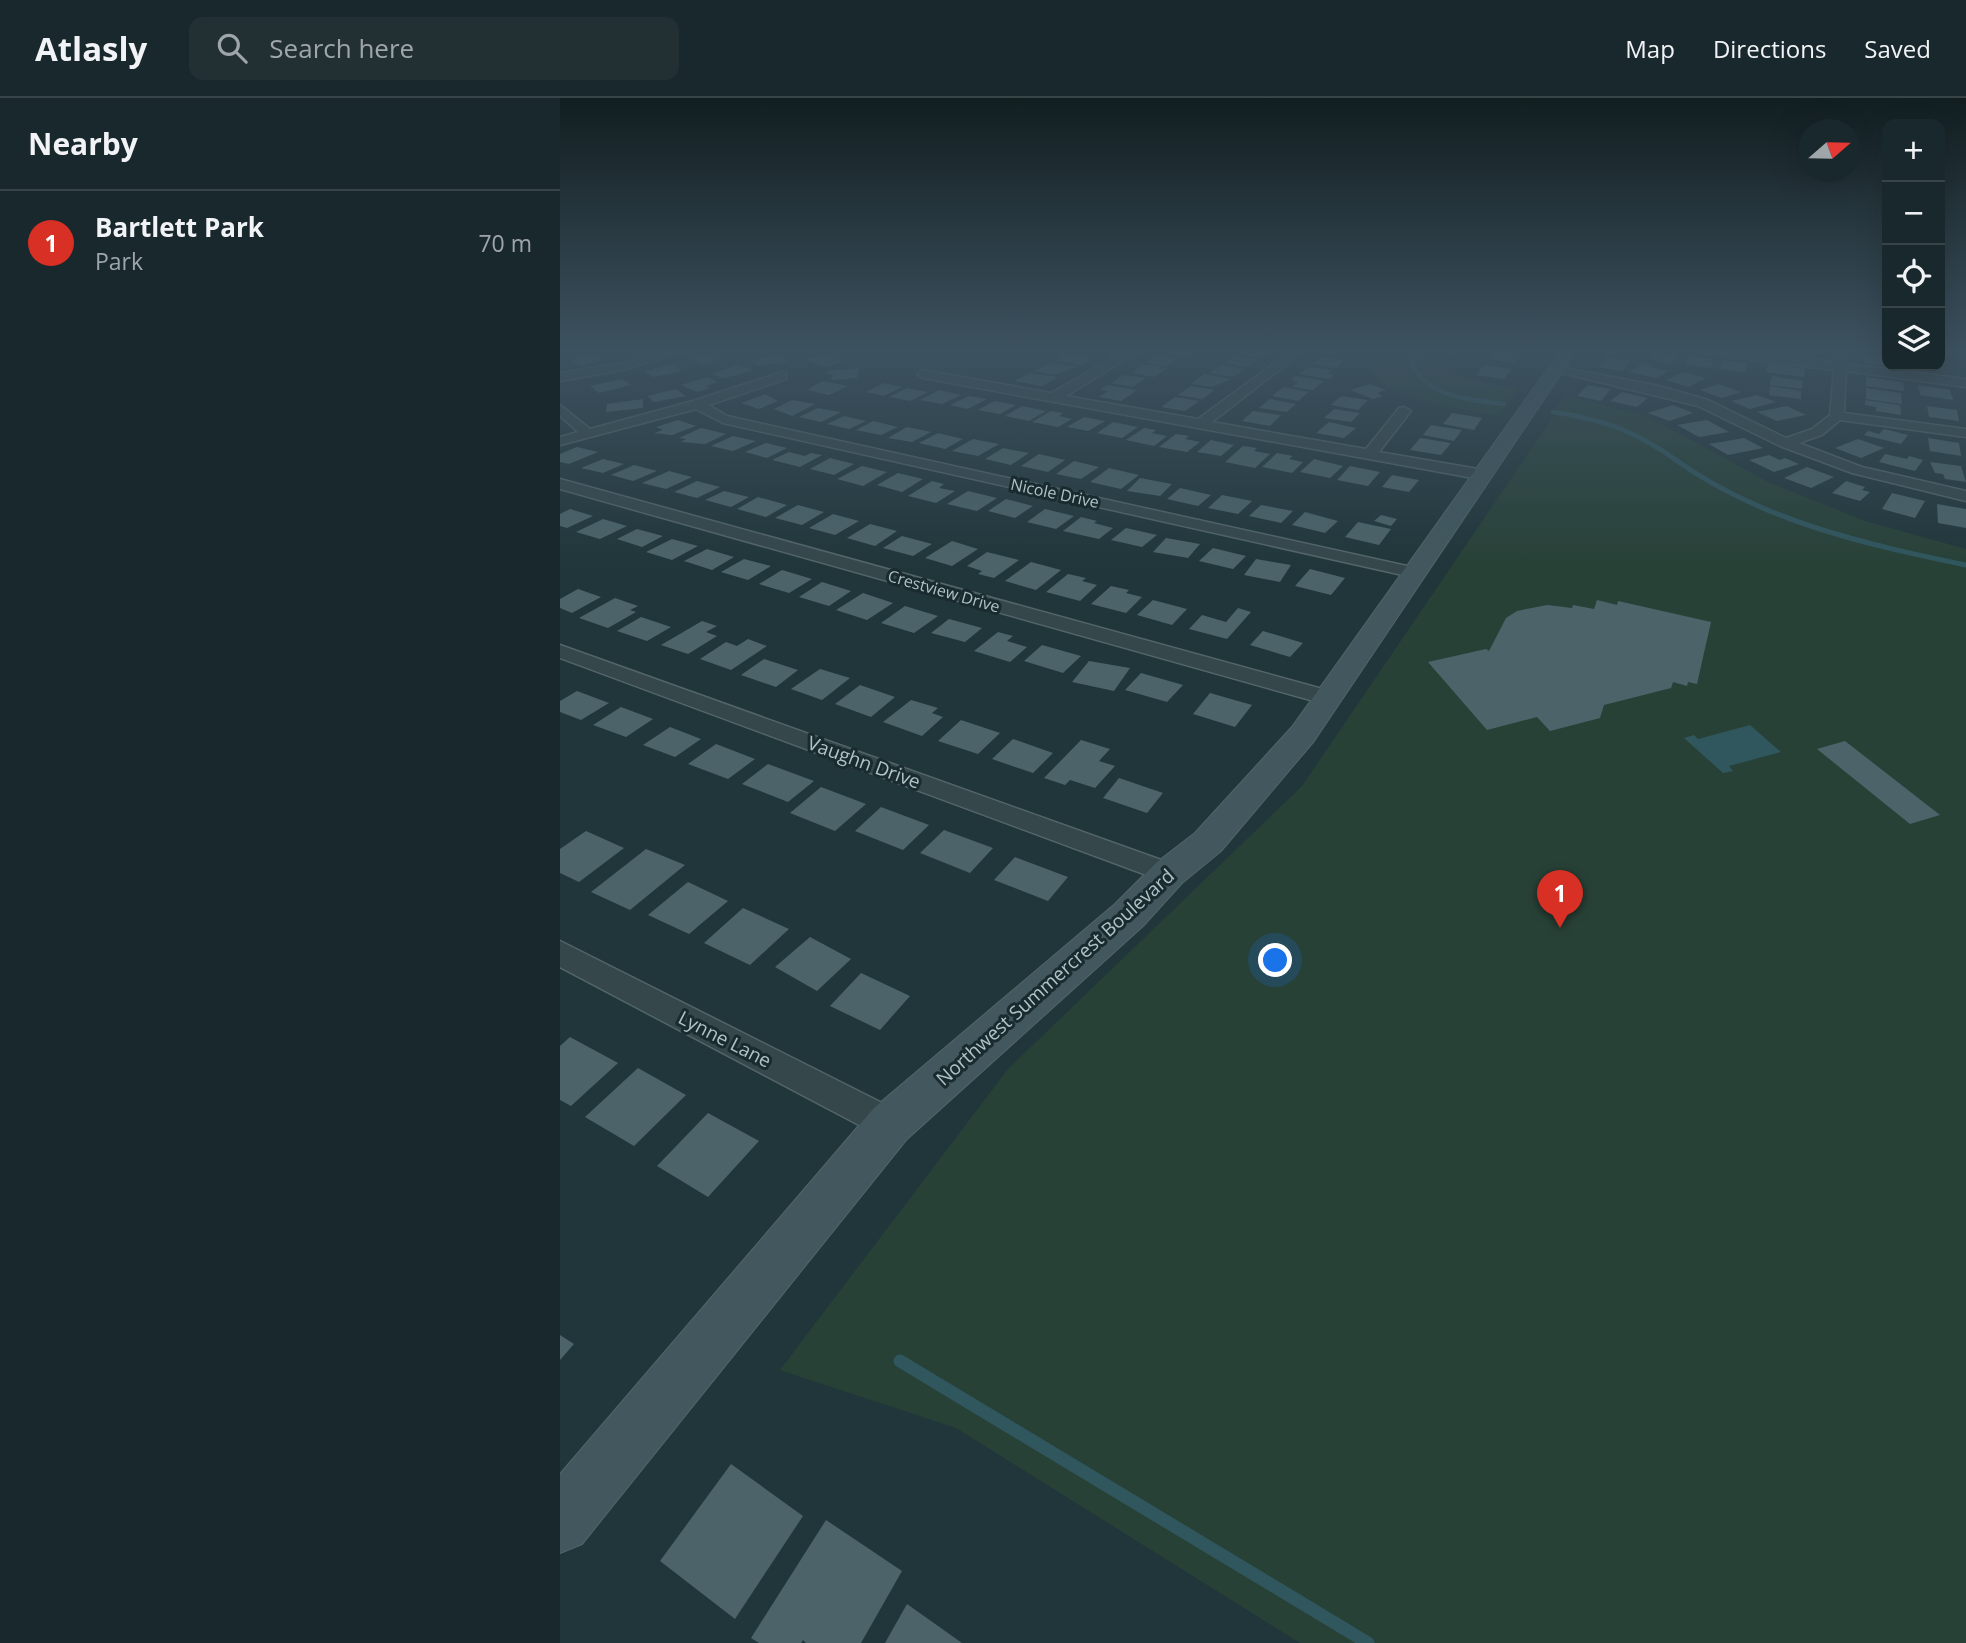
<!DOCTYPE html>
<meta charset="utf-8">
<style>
body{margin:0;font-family:"Open Sans",sans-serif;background:#223034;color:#f1f3f6}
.controls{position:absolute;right:21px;top:21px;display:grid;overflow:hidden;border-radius:14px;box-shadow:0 7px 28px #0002}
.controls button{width:63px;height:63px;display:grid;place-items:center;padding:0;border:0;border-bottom:2px solid #374448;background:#19282c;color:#f1f3f6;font:35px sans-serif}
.compass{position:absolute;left:1238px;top:21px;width:63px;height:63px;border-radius:50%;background:#19282c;box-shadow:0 7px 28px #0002;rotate:70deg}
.you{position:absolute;left:716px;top:863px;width:24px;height:24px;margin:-18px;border:5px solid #fff;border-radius:50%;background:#1a73e8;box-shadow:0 0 0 10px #1a73e833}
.badge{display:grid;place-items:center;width:46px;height:46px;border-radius:50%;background:#d93025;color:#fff;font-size:23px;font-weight:700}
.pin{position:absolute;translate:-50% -58px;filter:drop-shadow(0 2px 4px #0008)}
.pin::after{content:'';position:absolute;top:37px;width:24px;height:21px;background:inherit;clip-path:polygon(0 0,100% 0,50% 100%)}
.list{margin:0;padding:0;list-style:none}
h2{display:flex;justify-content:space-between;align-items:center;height:91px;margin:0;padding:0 28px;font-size:30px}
h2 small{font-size:23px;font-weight:400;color:#9fa6a9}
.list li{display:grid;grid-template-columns:46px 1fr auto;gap:21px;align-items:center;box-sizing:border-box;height:105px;padding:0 28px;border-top:2px solid #374448}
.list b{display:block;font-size:26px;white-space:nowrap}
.list p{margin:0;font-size:23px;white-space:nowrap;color:#9fa6a9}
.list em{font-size:23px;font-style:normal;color:#9fa6a9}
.icon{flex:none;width:38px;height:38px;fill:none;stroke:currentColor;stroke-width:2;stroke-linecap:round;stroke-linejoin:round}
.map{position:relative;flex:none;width:1406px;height:1545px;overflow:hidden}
header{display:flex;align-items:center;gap:42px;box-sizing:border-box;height:98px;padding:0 35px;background:#19282c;border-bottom:2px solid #374448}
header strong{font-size:33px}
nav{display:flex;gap:38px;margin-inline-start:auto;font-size:24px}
.search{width:490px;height:63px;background:#223034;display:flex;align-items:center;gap:18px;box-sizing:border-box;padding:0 24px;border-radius:14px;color:#9fa6a9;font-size:26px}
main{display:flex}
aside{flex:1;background:#19282c}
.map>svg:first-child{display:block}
.green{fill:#284137}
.water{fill:#30565e}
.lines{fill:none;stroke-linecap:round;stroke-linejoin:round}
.stream-far2{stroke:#30565e;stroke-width:4.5}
.stream-far1{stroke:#30565e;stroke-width:5}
.stream{stroke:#30565e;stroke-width:13}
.building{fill:#4c6469}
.street-casing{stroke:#526568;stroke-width:3}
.secondary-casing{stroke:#526568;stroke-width:2}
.street{fill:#35474b;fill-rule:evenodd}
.secondary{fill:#42585e;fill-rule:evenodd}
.labels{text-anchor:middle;stroke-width:6;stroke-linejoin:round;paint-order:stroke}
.far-street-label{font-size:16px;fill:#afc2c7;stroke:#1a2b2f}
.street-label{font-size:19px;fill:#afc2c7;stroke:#1a2b2f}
</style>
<header>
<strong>Atlasly</strong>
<div class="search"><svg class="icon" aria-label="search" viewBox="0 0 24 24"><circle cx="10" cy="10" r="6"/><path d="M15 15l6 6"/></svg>Search here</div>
<nav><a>Map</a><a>Directions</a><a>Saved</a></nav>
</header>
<main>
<aside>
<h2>Nearby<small></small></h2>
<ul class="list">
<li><span class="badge">1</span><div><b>Bartlett Park</b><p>Park</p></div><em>70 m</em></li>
</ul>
</aside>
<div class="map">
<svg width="1406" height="1545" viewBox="0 0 1406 1545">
<rect width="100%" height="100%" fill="#21363a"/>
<g class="green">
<polygon points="822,252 897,252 885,263 890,274 914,283 958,291 938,318 881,307 831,292 812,273"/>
<polygon points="1004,297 1089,319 1208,384 1305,423 1406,451 1406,1545 740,1545 396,1330 220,1272 448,971 742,688 987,328"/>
</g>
<polygon class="water" points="1190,627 1221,654 1169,668 1173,673 1163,675 1124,640 1134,637 1138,641"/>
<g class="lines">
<g class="stream-far2">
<path d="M864 252 852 266C868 300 911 302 944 306"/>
<path d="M993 314C1045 322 1076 333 1119 364"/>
</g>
<path class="stream-far1" d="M1116 362C1201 423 1305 446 1406 467"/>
<polyline class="stream" points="340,1263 808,1545"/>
</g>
<g class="building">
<polygon points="606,252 638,252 627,259 601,255"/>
<polygon points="683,252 712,252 701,260 677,256"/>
<polygon points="934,252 961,256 955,265 927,261"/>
<polygon points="155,254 167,258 143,266 127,260"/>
<polygon points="1097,254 1119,258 1111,266 1089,261"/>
<polygon points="509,255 534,259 521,267 496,262"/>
<polygon points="31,256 43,262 21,268 9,262"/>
<polygon points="221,256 228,264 197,268 192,262"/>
<polygon points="263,256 285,263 267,269 245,262"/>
<polygon points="597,256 620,260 606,268 584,265"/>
<polygon points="1304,257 1327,260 1327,268 1304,265"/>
<polygon points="676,258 697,261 687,269 665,265"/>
<polygon points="1129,258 1153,261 1151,270 1126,267"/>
<polygon points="761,259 785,262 776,270 751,266"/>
<polygon points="1046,259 1070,263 1062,273 1038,269"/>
<polygon points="1162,262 1187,265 1185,274 1159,271"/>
<polygon points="490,265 517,269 494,277 474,273"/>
<polygon points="1084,265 1093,268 1090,269 1109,273 1096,280 1069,274"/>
<polygon points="113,266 122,273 93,279 85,273"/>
<polygon points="582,266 608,270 594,279 572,275"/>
<polygon points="1208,266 1245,271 1244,279 1206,274"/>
<polygon points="177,267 194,272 165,280 151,276"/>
<polygon points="661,267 685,271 673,279 649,275"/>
<polygon points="924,267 951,271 944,281 916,277"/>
<polygon points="749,269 772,272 768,276 774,277 769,281 739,276"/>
<polygon points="299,270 297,280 271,282 273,276 267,276 268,273"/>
<polygon points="1124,274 1146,280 1128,289 1106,282"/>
<polygon points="470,275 498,279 482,288 454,283"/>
<polygon points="644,276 671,281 652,289 631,286"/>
<polygon points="564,277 586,280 573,289 551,285"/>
<polygon points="736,278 764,283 753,292 732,289 738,284 731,282"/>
<polygon points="1212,278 1243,283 1242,291 1210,287"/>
<polygon points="147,279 158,284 145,288 150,290 137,294 121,287"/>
<polygon points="1306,279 1343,284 1344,293 1306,288"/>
<polygon points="62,281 71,287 39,295 30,288"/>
<polygon points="262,283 288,288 269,297 247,292"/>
<polygon points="324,285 342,289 324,298 306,294"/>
<polygon points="810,286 826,292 817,295 823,298 813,301 790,292"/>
<polygon points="1159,286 1181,294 1162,300 1140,292"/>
<polygon points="547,287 577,292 561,303 539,299 548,293 540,292"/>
<polygon points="1028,287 1051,291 1041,303 1017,298"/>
<polygon points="1358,287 1390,292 1393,302 1360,297"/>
<polygon points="631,288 655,292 642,301 618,297"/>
<polygon points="1210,288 1241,293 1241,301 1209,297"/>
<polygon points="723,289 749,294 738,303 712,298"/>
<polygon points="347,290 368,294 350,303 329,299"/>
<polygon points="1306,290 1341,295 1342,306 1306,301"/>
<polygon points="116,291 126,298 94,304 87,298"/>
<polygon points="379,292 401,297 382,306 360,302"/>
<polygon points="1062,294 1088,300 1077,309 1050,303"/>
<polygon points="205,296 218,303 199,311 181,305"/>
<polygon points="1197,297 1216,304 1190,311 1171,303"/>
<polygon points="409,298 427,301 408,311 390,307"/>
<polygon points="781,298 808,302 798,312 771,307"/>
<polygon points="615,299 639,303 625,313 601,309"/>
<polygon points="83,301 83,310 46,314 47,306"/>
<polygon points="710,301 736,306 727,314 699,310"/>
<polygon points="232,302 255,306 232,318 214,311"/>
<polygon points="1305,302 1340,307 1341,317 1316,313 1316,309 1305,307"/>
<polygon points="434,303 456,307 440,316 418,312"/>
<polygon points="1113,307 1133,315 1109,323 1088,315"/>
<polygon points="462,308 486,313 469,323 445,318"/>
<polygon points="1227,308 1246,317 1217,323 1197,314"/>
<polygon points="1367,308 1397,312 1399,323 1369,319"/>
<polygon points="258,310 281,314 261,324 239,319"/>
<polygon points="774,311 800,315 791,324 764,320"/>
<polygon points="491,313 503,315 499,318 512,321 498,329 472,324"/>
<polygon points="693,313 721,317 710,328 682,323"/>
<polygon points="892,315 922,320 914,332 883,326"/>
<polygon points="284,318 306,323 289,331 267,326"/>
<polygon points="524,319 545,323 528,333 507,329"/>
<polygon points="118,322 136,328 112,337 94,335 103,332 96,329"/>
<polygon points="1147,322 1169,334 1139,339 1117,327"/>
<polygon points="313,323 338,329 321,337 296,332"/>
<polygon points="553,324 578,329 562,340 537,335"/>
<polygon points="769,324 796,330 784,340 756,335"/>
<polygon points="871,327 902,332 894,343 863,337"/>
<polygon points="347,329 371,334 352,344 328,340"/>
<polygon points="141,330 166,336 145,346 121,344 126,341 119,340"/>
<polygon points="584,330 596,332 592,335 607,338 594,348 566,342"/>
<polygon points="1324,331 1348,337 1341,346 1304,337 1308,333 1319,336"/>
<polygon points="378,335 403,341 385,351 359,345"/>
<polygon points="616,336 629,338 625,341 640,344 627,354 599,349"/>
<polygon points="173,338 196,343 173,353 151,348"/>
<polygon points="860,340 891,345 881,357 850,352"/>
<polygon points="1184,340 1203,350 1168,357 1149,346"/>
<polygon points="1368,340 1399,345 1401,358 1370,353"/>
<polygon points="413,341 439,346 418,358 392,353"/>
<polygon points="1298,341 1324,350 1301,360 1275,350"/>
<polygon points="651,342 674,347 661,358 637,354"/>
<polygon points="206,345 227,350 207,360 185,354"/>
<polygon points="683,348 697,350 694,353 710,356 695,370 665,364"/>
<polygon points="17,349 38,354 9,366 0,364 0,356"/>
<polygon points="443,350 469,355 451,367 425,361"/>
<polygon points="229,354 245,358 251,355 262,357 240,369 212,362"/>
<polygon points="717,355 733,358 729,361 743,364 732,375 702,369"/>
<polygon points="479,356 505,362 488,374 461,368"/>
<polygon points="1325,356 1347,361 1349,358 1363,362 1355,373 1319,364"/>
<polygon points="1209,357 1220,362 1225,360 1239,366 1214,374 1189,362"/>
<polygon points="270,360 294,366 274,377 250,371"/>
<polygon points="43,361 64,366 43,375 21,370"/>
<polygon points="754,361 783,368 770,380 740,374"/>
<polygon points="514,363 539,369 521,381 496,376"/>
<polygon points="1370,364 1401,368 1406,384 1385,381 1383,376 1375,375"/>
<polygon points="74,367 97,373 73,383 51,377"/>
<polygon points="302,368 327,374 303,388 277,381"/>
<polygon points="790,368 820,374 808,388 777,382"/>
<polygon points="1247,369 1274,379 1251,390 1224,380"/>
<polygon points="549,370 579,377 561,391 530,384"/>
<polygon points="109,373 132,379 106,391 82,385"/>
<polygon points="338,375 363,381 342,394 317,387"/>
<polygon points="832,377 859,382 849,394 822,389"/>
<polygon points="580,380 612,386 600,398 567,393"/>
<polygon points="137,383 160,389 137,400 114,394"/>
<polygon points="372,383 384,386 379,390 395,393 376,405 348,398"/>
<polygon points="1286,383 1305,389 1302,392 1310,394 1300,403 1272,395"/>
<polygon points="620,390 651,397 638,408 607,401"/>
<polygon points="164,393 189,399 171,409 145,402"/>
<polygon points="408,393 437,400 417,413 387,406"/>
<polygon points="1332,395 1365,403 1355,420 1322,411"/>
<polygon points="662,397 692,403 678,416 648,410"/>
<polygon points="198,399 227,407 206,419 177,411"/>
<polygon points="446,401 473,408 455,420 428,413"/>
<polygon points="1377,406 1406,411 1406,430 1378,425"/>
<polygon points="238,407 264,414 242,427 215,420"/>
<polygon points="701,407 733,413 721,425 689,418"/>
<polygon points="10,411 33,418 7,430 0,428 0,416"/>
<polygon points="485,411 514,418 496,431 467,424"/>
<polygon points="745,414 778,423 765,435 732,427"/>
<polygon points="273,416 299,423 275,437 249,430"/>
<polygon points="821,417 837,421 831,428 814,423"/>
<polygon points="521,419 537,423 534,425 553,430 539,441 503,433"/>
<polygon points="43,421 67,428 40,441 16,434"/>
<polygon points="798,424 831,431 819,447 785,439"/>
<polygon points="310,426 337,433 315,448 287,440"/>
<polygon points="566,430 597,437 582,449 551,442"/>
<polygon points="77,431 103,438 82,449 57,441"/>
<polygon points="342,438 372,446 353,458 323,450"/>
<polygon points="606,440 640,446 628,460 593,454"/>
<polygon points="112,441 138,448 112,462 86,454"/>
<polygon points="392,443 418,451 392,468 365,460"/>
<polygon points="653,450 686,458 673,471 639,463"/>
<polygon points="147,451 174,459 152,472 124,463"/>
<polygon points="427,454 459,462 434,480 418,476 422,473 407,468"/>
<polygon points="184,461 211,468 188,482 161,474"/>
<polygon points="696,461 731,467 720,484 684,477"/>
<polygon points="471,464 501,472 476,492 445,483"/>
<polygon points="750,471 785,480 771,497 735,488"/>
<polygon points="222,472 252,481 229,495 199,486"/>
<polygon points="508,476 526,480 522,483 537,487 520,503 486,494"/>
<polygon points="262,484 291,493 269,508 239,499"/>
<polygon points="551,488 569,492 566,495 582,499 566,515 531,506"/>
<polygon points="18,491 41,499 12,515 0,510 0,501"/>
<polygon points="303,495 333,505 307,522 276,512"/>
<polygon points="55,500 78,508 70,512 76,514 48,530 19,520"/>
<polygon points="593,502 627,511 612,527 577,517"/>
<polygon points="1037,502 1057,507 1058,503 1151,524 1137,586 1128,584 1127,588 1113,584 1111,590 1044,607 1040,620 990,633 977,619 927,632 868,564 926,551 929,553 946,520 957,513 987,507 1012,510 1013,507 1034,511"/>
<polygon points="345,508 378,518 354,535 321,525"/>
<polygon points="678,510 691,514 667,541 629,531 642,517 666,524"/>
<polygon points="81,519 111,529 87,543 57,533"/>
<polygon points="389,521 422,530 405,544 371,535"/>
<polygon points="142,523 157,528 146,534 157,538 128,556 101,547"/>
<polygon points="703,533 743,545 730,559 690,547"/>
<polygon points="438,534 453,538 447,543 467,549 450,564 414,553"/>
<polygon points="188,541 207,548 171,572 140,561 166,544 177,548"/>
<polygon points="482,547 521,558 503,575 464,563"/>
<polygon points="204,561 238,572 216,589 181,577"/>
<polygon points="529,563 570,570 554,593 512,584"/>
<polygon points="260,571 290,580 262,602 231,591"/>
<polygon points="581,575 623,587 607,604 565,592"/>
<polygon points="300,587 335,599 311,619 275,606"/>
<polygon points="17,593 49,605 21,622 0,614 0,603"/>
<polygon points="650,595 692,607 675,629 633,616"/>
<polygon points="351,602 378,610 372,615 383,619 362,638 323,624"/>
<polygon points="61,609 93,621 66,639 33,627"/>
<polygon points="401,622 440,635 418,656 378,643"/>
<polygon points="110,629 141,641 115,659 83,647"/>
<polygon points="453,641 493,655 473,675 432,661"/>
<polygon points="521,642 550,651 539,663 555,668 535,690 510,682 505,687 484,680"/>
<polygon points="1285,643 1380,717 1350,726 1257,651"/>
<polygon points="156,646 195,661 168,681 128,666"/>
<polygon points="208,666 254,683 228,704 182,686"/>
<polygon points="559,680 603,695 587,715 543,700"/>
<polygon points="261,689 306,706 275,733 230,715"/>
<polygon points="321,709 369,727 343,752 295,733"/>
<polygon points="384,732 433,750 410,775 360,755"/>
<polygon points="26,733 64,750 19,784 0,775 0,751"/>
<polygon points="86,751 125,767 70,812 31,794"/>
<polygon points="455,759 508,779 488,803 434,782"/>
<polygon points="128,784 168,803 129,836 88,817"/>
<polygon points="183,810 229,831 190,867 144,845"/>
<polygon points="250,839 291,861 257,893 215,869"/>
<polygon points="301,875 350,898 320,932 270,908"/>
<polygon points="10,939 58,965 11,1008 0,1002 0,948"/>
<polygon points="78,970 126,997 74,1048 25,1019"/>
<polygon points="148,1015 199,1043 148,1099 97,1068"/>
<polygon points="0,1237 14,1246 0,1262"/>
<polygon points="171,1366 243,1418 175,1521 100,1463"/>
<polygon points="266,1422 342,1473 301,1545 246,1545 243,1542 241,1545 199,1545 191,1540"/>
<polygon points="347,1506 402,1545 325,1545"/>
</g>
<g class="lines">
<defs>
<g id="street">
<polygon points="107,252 126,252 63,272 0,283 0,275 62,265"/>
<polygon points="567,252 581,252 506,298 638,321 732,252 745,252 652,324 806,351 839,310 844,309 851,313 819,354 924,372 932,377 924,382 363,280 357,276 363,272 491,295"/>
<polygon points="1142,252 1174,252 1274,264 1277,252 1285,252 1286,266 1406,281 1406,289 1286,273 1284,315 1406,331 1406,339 1280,322 1262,337 1239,345 1302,369 1406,393 1406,403 1292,375 1220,348 1138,308 989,272 995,268 1099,288 1148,302 1226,340 1252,331 1270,317 1274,272 1148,256"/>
<polygon points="222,274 226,275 226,281 149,307 167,318 856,470 865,475 856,480 163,325 136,311 0,347 0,339 18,334 0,318 0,307 30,331 133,303"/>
<polygon points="0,381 777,595 780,600 777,605 761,605 0,391"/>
<polygon points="0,547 618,768 622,775 618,782 609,785 600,782 0,560"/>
<polygon points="0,843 342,1015 347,1026 342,1037 330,1042 318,1037 0,869"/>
</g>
<polygon id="secondary" points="1001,252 1017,252 754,643 661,753 622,785 583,828 346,1042 22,1446 0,1455 0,1376 314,1010 555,806 596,765 635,735 732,629"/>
</defs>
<use href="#street" class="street-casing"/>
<use href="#secondary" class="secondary-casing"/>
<use href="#street" class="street"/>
<use href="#secondary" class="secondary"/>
</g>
<linearGradient id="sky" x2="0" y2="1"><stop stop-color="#121e20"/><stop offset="0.54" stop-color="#3d5260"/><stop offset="1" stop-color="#3d5260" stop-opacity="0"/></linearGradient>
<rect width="1406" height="468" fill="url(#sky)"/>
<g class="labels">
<g class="far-street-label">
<text transform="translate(495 395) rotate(12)" y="6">Nicole Drive</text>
<text transform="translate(384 493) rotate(16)" y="6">Crestview Drive</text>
</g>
<g class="street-label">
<text transform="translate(304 664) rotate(20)" y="7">Vaughn Drive</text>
<text transform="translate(495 879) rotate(-42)" y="7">Northwest Summercrest Boulevard</text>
<text transform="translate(165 941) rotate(27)" y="7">Lynne Lane</text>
</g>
</g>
</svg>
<div class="controls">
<button>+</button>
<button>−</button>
<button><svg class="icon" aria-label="locate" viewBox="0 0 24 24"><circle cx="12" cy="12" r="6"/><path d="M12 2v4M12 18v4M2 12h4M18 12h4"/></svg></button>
<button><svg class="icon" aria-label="layers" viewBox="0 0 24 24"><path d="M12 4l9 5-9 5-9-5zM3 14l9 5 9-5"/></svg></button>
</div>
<svg class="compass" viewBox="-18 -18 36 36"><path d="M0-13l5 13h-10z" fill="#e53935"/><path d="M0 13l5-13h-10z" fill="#9fa6a9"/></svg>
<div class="you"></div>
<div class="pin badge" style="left:1000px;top:830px">1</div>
</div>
</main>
